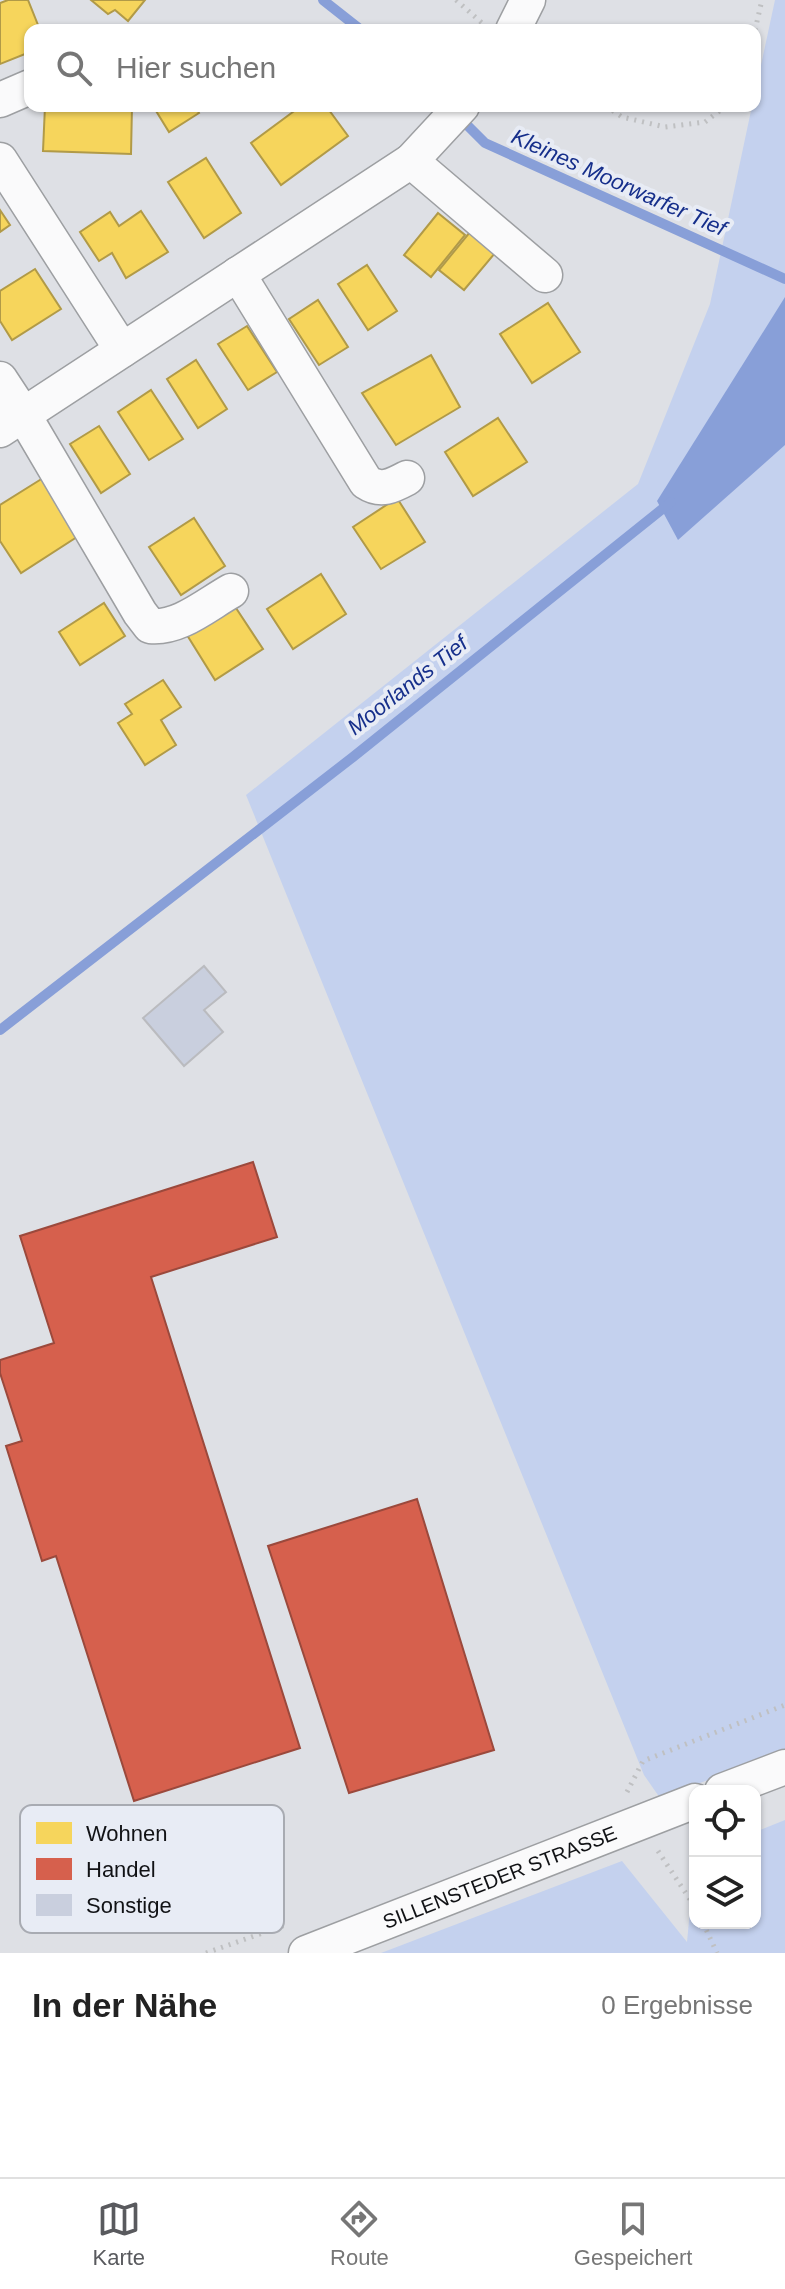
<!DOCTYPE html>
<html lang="de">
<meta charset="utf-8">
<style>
body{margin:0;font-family:Helvetica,sans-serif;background:#f2f2f2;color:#222}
.controls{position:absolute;right:24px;bottom:24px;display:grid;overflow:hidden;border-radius:16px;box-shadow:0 2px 6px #0004}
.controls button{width:72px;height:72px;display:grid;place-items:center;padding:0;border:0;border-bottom:2px solid #e0e0e0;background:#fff;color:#222;font:40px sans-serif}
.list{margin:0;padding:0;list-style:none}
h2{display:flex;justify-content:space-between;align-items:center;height:104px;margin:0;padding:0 32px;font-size:34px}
h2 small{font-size:26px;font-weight:400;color:#767676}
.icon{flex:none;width:44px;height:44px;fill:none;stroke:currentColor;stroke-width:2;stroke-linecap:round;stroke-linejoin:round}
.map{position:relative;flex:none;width:785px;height:1953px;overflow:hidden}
.search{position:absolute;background:#fff;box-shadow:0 2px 6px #0004;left:24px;right:24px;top:24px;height:88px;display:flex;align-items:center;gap:20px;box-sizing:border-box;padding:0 28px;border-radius:16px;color:#767676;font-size:30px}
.sheet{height:224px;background:#fff}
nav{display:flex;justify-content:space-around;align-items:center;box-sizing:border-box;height:112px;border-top:2px solid #e0e0e0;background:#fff;font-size:22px;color:#767676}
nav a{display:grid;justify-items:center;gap:4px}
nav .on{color:#595a5e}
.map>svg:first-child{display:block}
.green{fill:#c4d1ee}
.water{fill:#889fd8}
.homes{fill:#f6d55c;stroke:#b19a47;stroke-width:2}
.shops{fill:#d6604d;stroke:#9b493c;stroke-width:2}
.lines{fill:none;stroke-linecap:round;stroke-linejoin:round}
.stream{stroke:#889fd8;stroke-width:10}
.building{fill:#c9cfde;stroke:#babbbf;stroke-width:2}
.minor-casing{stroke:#9d9fa2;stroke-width:37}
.path{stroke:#bfc0c2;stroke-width:5;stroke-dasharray:2 6;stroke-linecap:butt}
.minor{stroke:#fafafb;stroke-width:34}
.labels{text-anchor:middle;stroke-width:8;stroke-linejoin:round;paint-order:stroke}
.street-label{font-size:20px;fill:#111215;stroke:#e8ecf5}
.water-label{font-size:22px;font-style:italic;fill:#162f8b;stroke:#e8ecf5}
.key{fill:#e8ecf5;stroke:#a8abb2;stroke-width:2}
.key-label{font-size:22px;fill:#111215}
</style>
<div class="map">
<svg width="785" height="1953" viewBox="0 0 785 1953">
<rect width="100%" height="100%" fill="#dee0e5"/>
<g class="green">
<polygon points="775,0 785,0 785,1751 660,1798 644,1775 246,795 638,484 710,304 752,106 755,106 755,93"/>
<polygon points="785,1820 785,1953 381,1953 622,1861 687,1942 695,1858 695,1923 755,1923 755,1832"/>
</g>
<polygon class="water" points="785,297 785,445 678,540 657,501"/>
<g class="homes">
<polygon points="8,0 28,0 40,30 30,30 30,52 0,64 0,3"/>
<polygon points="91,0 145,0 128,21 115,10 108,14"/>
<polygon points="45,106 132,106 131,154 43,151"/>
<polygon points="153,106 195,106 199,113 169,132"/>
<polygon points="301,106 326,106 348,136 281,185 251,143"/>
<polygon points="206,158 241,213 204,238 168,182"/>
<polygon points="0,210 10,225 0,232"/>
<polygon points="141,211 168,252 126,278 112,253 99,261 80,232 110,212 119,226"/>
<polygon points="438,213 465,235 431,277 404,255"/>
<polygon points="470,232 495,253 464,290 439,270"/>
<polygon points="367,265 397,311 368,330 338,284"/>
<polygon points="35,269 61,309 12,340 0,321 0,291"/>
<polygon points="318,300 348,347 319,365 289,319"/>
<polygon points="548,303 580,352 532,383 500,334"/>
<polygon points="247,326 277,372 248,390 218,344"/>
<polygon points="431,355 460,407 396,445 362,393"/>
<polygon points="196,360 227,409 198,428 167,379"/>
<polygon points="151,390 183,439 149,460 118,412"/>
<polygon points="498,418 527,462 473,496 445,452"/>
<polygon points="99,426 130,474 101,493 70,444"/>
<polygon points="43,478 80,535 21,573 0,541 0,505"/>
<polygon points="397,498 425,542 381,569 353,527"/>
<polygon points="194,518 225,566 181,595 149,547"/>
<polygon points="321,574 346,614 293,649 267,609"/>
<polygon points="104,603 125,636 80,665 59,632"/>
<polygon points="234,605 263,649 215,680 187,635"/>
<polygon points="163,680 181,707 161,720 176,745 145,765 118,723 132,714 125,704"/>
</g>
<g class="shops">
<polygon points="253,1162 277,1237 151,1277 300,1748 134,1801 56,1556 42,1561 6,1446 22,1441 0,1373 0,1360 54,1343 20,1236"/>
<polygon points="417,1499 494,1750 349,1793 268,1546"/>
</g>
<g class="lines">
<g class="stream">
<polyline points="323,0 361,30"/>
<polyline points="458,116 485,143 785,279"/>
<polyline points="0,1030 353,757 671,502"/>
</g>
</g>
<polygon class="building" points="204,966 226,992 204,1010 223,1032 184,1066 143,1018"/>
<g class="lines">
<defs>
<g id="minor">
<polyline points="513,30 528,0"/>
<polyline points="0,100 30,87"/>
<polyline points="0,160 122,350"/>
<polyline points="411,161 545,275"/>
<path d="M238 274 366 482C381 492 392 486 407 478"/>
<path d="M0 379 23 414 140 613 150 626C179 629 206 605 231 591"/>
<polyline points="0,430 411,161 462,106"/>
<polyline points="722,1791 785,1767"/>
<path id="s1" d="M306 1953 695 1801"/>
</g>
</defs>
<use href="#minor" class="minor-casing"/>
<g class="path">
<polyline points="456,0 482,23"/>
<polyline points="755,30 762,0"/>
<polyline points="606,106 622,117 665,127 705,122 726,106"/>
<polyline points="627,1792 643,1761 785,1705"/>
<polyline points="658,1851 695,1907"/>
<polyline points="703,1923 717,1953"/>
<polyline points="206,1953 288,1924"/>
</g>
<use href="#minor" class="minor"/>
</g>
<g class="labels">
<g class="street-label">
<text dy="7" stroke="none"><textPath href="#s1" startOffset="208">SILLENSTEDER STRASSE</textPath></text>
</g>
<g class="water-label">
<text transform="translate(619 182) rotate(24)" y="8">Kleines Moorwarfer Tief</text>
<text transform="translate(407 685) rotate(-38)" y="8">Moorlands Tief</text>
</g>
</g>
<rect x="20" y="1805" width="264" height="128" rx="12" class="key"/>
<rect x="36" y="1822" width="36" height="22" fill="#f6d55c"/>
<rect x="36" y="1858" width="36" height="22" fill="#d6604d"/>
<rect x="36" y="1894" width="36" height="22" fill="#c9cfde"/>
<g class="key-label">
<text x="86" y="1841">Wohnen</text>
<text x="86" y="1877">Handel</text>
<text x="86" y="1913">Sonstige</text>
</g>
</svg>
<div class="controls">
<button><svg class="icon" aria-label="locate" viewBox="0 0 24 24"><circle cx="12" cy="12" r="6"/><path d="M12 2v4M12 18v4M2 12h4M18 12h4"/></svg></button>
<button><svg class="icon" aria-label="layers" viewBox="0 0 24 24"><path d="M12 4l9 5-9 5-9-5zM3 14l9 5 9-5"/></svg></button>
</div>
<div class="search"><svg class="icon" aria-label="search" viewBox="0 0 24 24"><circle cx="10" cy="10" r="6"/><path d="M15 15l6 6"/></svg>Hier suchen</div>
</div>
<section class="sheet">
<h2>In der Nähe<small>0 Ergebnisse</small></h2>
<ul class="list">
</ul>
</section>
<nav>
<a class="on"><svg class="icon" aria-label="map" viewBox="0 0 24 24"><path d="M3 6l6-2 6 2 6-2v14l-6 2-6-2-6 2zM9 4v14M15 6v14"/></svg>Karte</a>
<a><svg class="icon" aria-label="directions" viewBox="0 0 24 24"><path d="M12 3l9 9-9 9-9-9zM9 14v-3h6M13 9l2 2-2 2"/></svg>Route</a>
<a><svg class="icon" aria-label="saved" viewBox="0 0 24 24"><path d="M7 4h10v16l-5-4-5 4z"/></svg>Gespeichert</a>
</nav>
